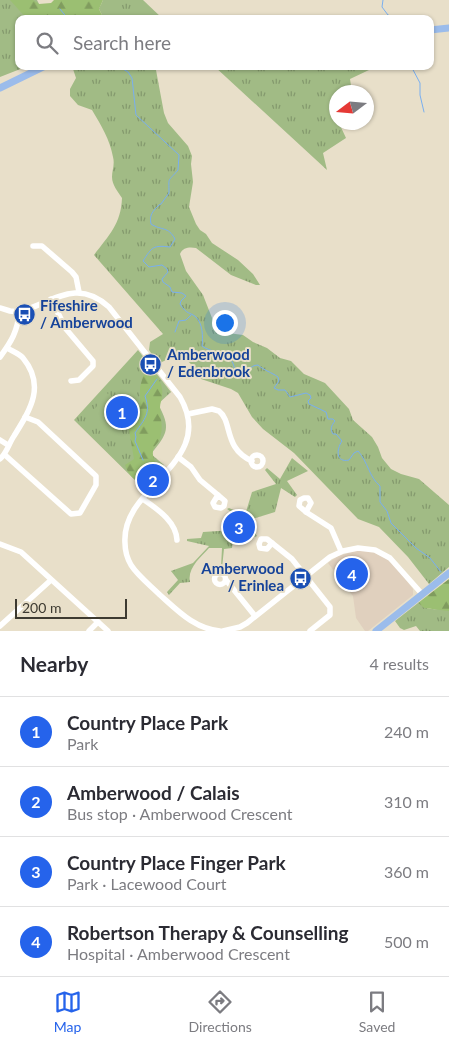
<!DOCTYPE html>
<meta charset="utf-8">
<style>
body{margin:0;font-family:Lato,sans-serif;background:#f2f2f3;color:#2b2b33}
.compass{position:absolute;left:329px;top:85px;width:45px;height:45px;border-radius:50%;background:#fff;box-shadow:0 1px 4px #0004;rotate:254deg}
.scale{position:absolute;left:15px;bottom:12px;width:112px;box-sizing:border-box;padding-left:5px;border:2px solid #3d3a31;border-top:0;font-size:14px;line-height:18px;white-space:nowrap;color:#3d3a31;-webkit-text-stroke:4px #e8dfc9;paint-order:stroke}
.you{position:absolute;left:224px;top:322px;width:18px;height:18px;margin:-12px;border:4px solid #fff;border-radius:50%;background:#1a73e8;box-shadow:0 0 0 8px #1a73e833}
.badge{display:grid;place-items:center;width:32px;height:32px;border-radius:50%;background:#2563eb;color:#fff;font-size:16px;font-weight:700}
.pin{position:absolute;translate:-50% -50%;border:2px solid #fff;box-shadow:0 1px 5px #0006}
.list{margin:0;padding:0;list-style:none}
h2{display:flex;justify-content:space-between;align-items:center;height:65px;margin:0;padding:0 20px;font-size:21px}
h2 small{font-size:16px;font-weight:400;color:#7c7c81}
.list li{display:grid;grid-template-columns:32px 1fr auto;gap:15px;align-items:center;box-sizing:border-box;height:70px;padding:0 20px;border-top:1px solid #e1e1e2}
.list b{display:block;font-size:19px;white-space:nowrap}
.list p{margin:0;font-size:16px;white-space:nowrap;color:#7c7c81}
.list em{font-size:16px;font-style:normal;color:#7c7c81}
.icon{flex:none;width:28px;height:28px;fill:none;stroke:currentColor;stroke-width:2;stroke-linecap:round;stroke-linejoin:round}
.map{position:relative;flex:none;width:449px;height:631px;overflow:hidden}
.search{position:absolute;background:#fff;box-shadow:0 1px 4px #0004;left:15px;right:15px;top:15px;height:55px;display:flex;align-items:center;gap:12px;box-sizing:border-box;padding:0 18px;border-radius:10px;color:#7c7c81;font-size:19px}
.sheet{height:345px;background:#fff}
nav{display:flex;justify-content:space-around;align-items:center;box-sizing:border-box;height:70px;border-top:1px solid #e1e1e2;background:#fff;font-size:14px;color:#7c7c81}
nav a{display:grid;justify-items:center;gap:2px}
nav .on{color:#2563eb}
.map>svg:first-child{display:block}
.commercial{fill:#e0d0be}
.grass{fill:url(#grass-tufts)}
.forest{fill:url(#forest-firs)}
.pitch{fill:#a1bb85}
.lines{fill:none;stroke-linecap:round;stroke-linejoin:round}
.stream{stroke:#79aff0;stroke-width:1}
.minor{stroke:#fff;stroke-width:5.5}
.major{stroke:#9bbceb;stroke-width:7}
.labels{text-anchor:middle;stroke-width:4;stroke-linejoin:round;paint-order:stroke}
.transit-label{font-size:15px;font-weight:bold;fill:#164399;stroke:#e8dfc9;text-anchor:start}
</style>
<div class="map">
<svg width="449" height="631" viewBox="0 0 449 631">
<defs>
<pattern id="grass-tufts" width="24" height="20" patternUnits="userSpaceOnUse" patternTransform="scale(1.25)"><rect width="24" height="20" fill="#a1bb85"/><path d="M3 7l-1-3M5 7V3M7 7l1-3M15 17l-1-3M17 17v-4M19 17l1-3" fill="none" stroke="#84996d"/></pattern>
<pattern id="forest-firs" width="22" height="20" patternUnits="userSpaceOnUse" patternTransform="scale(1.25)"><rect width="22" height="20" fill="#9bbf72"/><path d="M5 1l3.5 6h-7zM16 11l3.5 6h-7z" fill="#809c5e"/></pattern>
</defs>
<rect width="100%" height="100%" fill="#e8dfc9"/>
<polygon class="commercial" points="359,550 373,552 385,558 395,566 413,589 413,595 368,631 365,631 356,618 353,596 328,563 338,556"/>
<g class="grass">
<polygon points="0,0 37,0 39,4 58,19 19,19 19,66 28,66 0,77"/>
<polygon points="103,0 143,0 163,19 104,19 99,9"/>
<path d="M72 66H157L156 70 164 113 168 123 188 146 192 156 191 164 193 182 189 207 196 224 200 230 206 234 212 243 238 260 253 274 260 285H256L231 275 196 248C190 247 183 247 180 254L186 271 203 295 214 323 228 333 243 335 253 342 267 348 280 358 291 361 304 374 325 383 349 409 353 420 372 437 378 447 382 458 391 469 401 474 419 479 449 505V567L429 584 408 557 379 527 358 519 294 453 263 429 252 417 238 393 231 389 201 379 190 363 178 354 162 362 159 365 149 350 150 342 163 334 94 255C109 235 121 224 122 198 118 192 112 185 112 177 112 170 115 165 113 157 110 140 101 125 92 110L78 105 70 96V89L76 78Z"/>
<polygon points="214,66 368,66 369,70 350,79 352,92 336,92 336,109 335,111 336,122 339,123 346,138 323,153 327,170"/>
<path d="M138 350 171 392 158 404C171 428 168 433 151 454L164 465 144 489 74 420Z"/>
<path d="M292 458 308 471 287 481 297 495 295 497 281 488 275 512 246 521 257 536 255 537 244 523 234 534 232 548 224 549 222 568 221 567 222 548H209C201 557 187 568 190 582L180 583 169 595 167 592 178 580 171 571 193 563 209 546 187 541V539L201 538 203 532 234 530 242 519 227 509 229 508 245 515 252 492 276 484 265 470 267 468 280 479Z"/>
<path d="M418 603C427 611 437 610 449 607V631H420L416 626 404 630 400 628 395 621Z"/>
</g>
<g class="forest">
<polygon points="10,0 33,0 39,4 51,3 54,0 103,0 99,9 104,19 27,19"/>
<path d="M148 371C158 374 164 386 162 396 162 400 160 403 160 407 160 418 164 427 160 438 159 443 153 446 153 451 152 457 156 462 156 466 156 470 147 478 144 481 134 482 128 474 125 465L134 459 129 430 136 419 140 404V387L143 376Z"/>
<polygon points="449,579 449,611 424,608 418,603"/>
</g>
<polygon class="pitch" points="108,393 123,406 101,432 86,419"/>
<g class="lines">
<g class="stream">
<polyline points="383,0 382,7 388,15 395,19"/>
<polyline points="60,9 68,19"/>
<path d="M118 66 128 72 132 78 136 115 179 155 178 170C167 183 169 176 169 193L161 204 159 205C153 211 149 215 151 224 162 231 168 226 175 239L170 247C153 245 152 247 143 261L149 267 162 265 167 269 168 272 162 279 163 282 170 287 172 292 182 293 186 296 181 301 180 304C187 315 190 312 196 317 203 324 203 337 202 346 210 352 224 352 231 360 235 365 234 371 237 375 247 375 249 365 258 365 265 371 271 372 278 377L279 381 274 388 278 390H285L290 397 306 393 310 395 311 398 308 401 309 404 326 412 328 419H333L335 421C331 426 330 429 333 434H336L342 441C336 450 336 463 349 460L354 453 358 451C368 462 369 477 380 486V502L387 511 391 523 416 548 430 558 441 572"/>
<polyline points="411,66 420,83 420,95 424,112"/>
<polyline points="175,332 179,321 186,320 191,315"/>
<path d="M143 460 135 441 136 437 135 433C145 418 151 414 145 396L157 379"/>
</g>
<g class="minor">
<polyline points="33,246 42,246 72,272 76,277 79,292"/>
<polyline points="51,299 66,329 93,361 93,366 79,380 71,381"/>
<path d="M0 308 10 311 19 312C52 303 76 277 109 307L180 397C218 463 121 485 125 543 125 550 127 558 131 565 138 576 150 585 160 595 178 611 195 629 220 631"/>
<path d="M0 357C11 342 18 331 19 312"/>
<path d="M188 414 212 409 219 411C233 422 223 448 252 461"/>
<polyline points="0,440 8,445"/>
<polyline points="5,455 71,514 80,513 96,485 96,476 38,422 25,417"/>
<circle cx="257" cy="461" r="6"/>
<polyline points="178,457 191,467 200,480 218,495"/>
<path d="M0 459C7 453 9 443 14 436 30 410 46 386 23 358 20 354 12 351 7 348"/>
<polygon points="218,495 225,501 224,506 221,508 215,507 213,503"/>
<polygon points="304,498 308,498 311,503 306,512 299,506 300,500"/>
<path d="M143 499C157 509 176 521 177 540"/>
<polyline points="306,512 331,528 341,551"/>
<polygon points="261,539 267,539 272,543 267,549 260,548 259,544"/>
<polyline points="272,543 292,559 330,607 330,615 310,631"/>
<polyline points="0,544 21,552 108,631"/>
<circle cx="220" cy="579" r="5.5"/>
<polyline points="226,580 255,616"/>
<polyline points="0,626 51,580"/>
<polyline points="89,631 98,622"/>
<polyline points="223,631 240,627 247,623 330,557 343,551 358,548 375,550 390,558 422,594"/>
</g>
<g class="major">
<polyline points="430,30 449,28"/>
<polyline points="0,88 45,66"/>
<polyline points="376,631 449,573"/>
</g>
</g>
<defs>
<symbol id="bus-disc" viewBox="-11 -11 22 22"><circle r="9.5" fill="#1a4fb4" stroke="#e8dfc9"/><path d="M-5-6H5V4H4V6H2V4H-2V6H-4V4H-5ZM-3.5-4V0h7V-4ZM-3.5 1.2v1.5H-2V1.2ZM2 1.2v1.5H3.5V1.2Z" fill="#fff"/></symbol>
</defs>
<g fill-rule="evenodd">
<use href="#bus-disc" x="12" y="302" width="25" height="25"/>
<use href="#bus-disc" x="138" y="352" width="25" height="25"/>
<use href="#bus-disc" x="288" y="566" width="25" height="25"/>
</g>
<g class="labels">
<g class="transit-label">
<text x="40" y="311">Fifeshire<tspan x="40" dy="17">/ Amberwood</tspan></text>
<text x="167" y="360">Amberwood<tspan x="167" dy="17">/ Edenbrook</tspan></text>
<text x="284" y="574" text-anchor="end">Amberwood<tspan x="284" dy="17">/ Erinlea</tspan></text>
</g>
</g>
</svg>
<svg class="compass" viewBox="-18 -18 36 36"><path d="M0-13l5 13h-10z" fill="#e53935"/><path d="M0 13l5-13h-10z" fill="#7c7c81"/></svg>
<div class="scale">200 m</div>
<div class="you"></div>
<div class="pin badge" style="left:122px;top:412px">1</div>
<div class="pin badge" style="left:153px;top:480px">2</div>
<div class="pin badge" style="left:239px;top:527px">3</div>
<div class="pin badge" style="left:352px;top:574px">4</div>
<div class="search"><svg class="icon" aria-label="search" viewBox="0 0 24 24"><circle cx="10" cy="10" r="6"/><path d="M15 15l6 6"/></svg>Search here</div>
</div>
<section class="sheet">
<h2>Nearby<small>4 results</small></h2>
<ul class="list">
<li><span class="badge">1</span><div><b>Country Place Park</b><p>Park</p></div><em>240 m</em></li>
<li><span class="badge">2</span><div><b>Amberwood / Calais</b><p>Bus stop · Amberwood Crescent</p></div><em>310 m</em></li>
<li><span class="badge">3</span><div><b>Country Place Finger Park</b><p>Park · Lacewood Court</p></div><em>360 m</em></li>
<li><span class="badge">4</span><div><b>Robertson Therapy &amp; Counselling</b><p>Hospital · Amberwood Crescent</p></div><em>500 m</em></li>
</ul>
</section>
<nav>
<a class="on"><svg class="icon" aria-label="map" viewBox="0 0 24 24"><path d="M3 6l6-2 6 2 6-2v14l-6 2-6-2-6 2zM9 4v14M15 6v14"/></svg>Map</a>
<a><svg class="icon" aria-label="directions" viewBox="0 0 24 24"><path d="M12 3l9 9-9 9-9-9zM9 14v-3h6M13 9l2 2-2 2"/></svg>Directions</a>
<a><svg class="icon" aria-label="saved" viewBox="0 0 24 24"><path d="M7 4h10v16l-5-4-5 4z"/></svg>Saved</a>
</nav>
